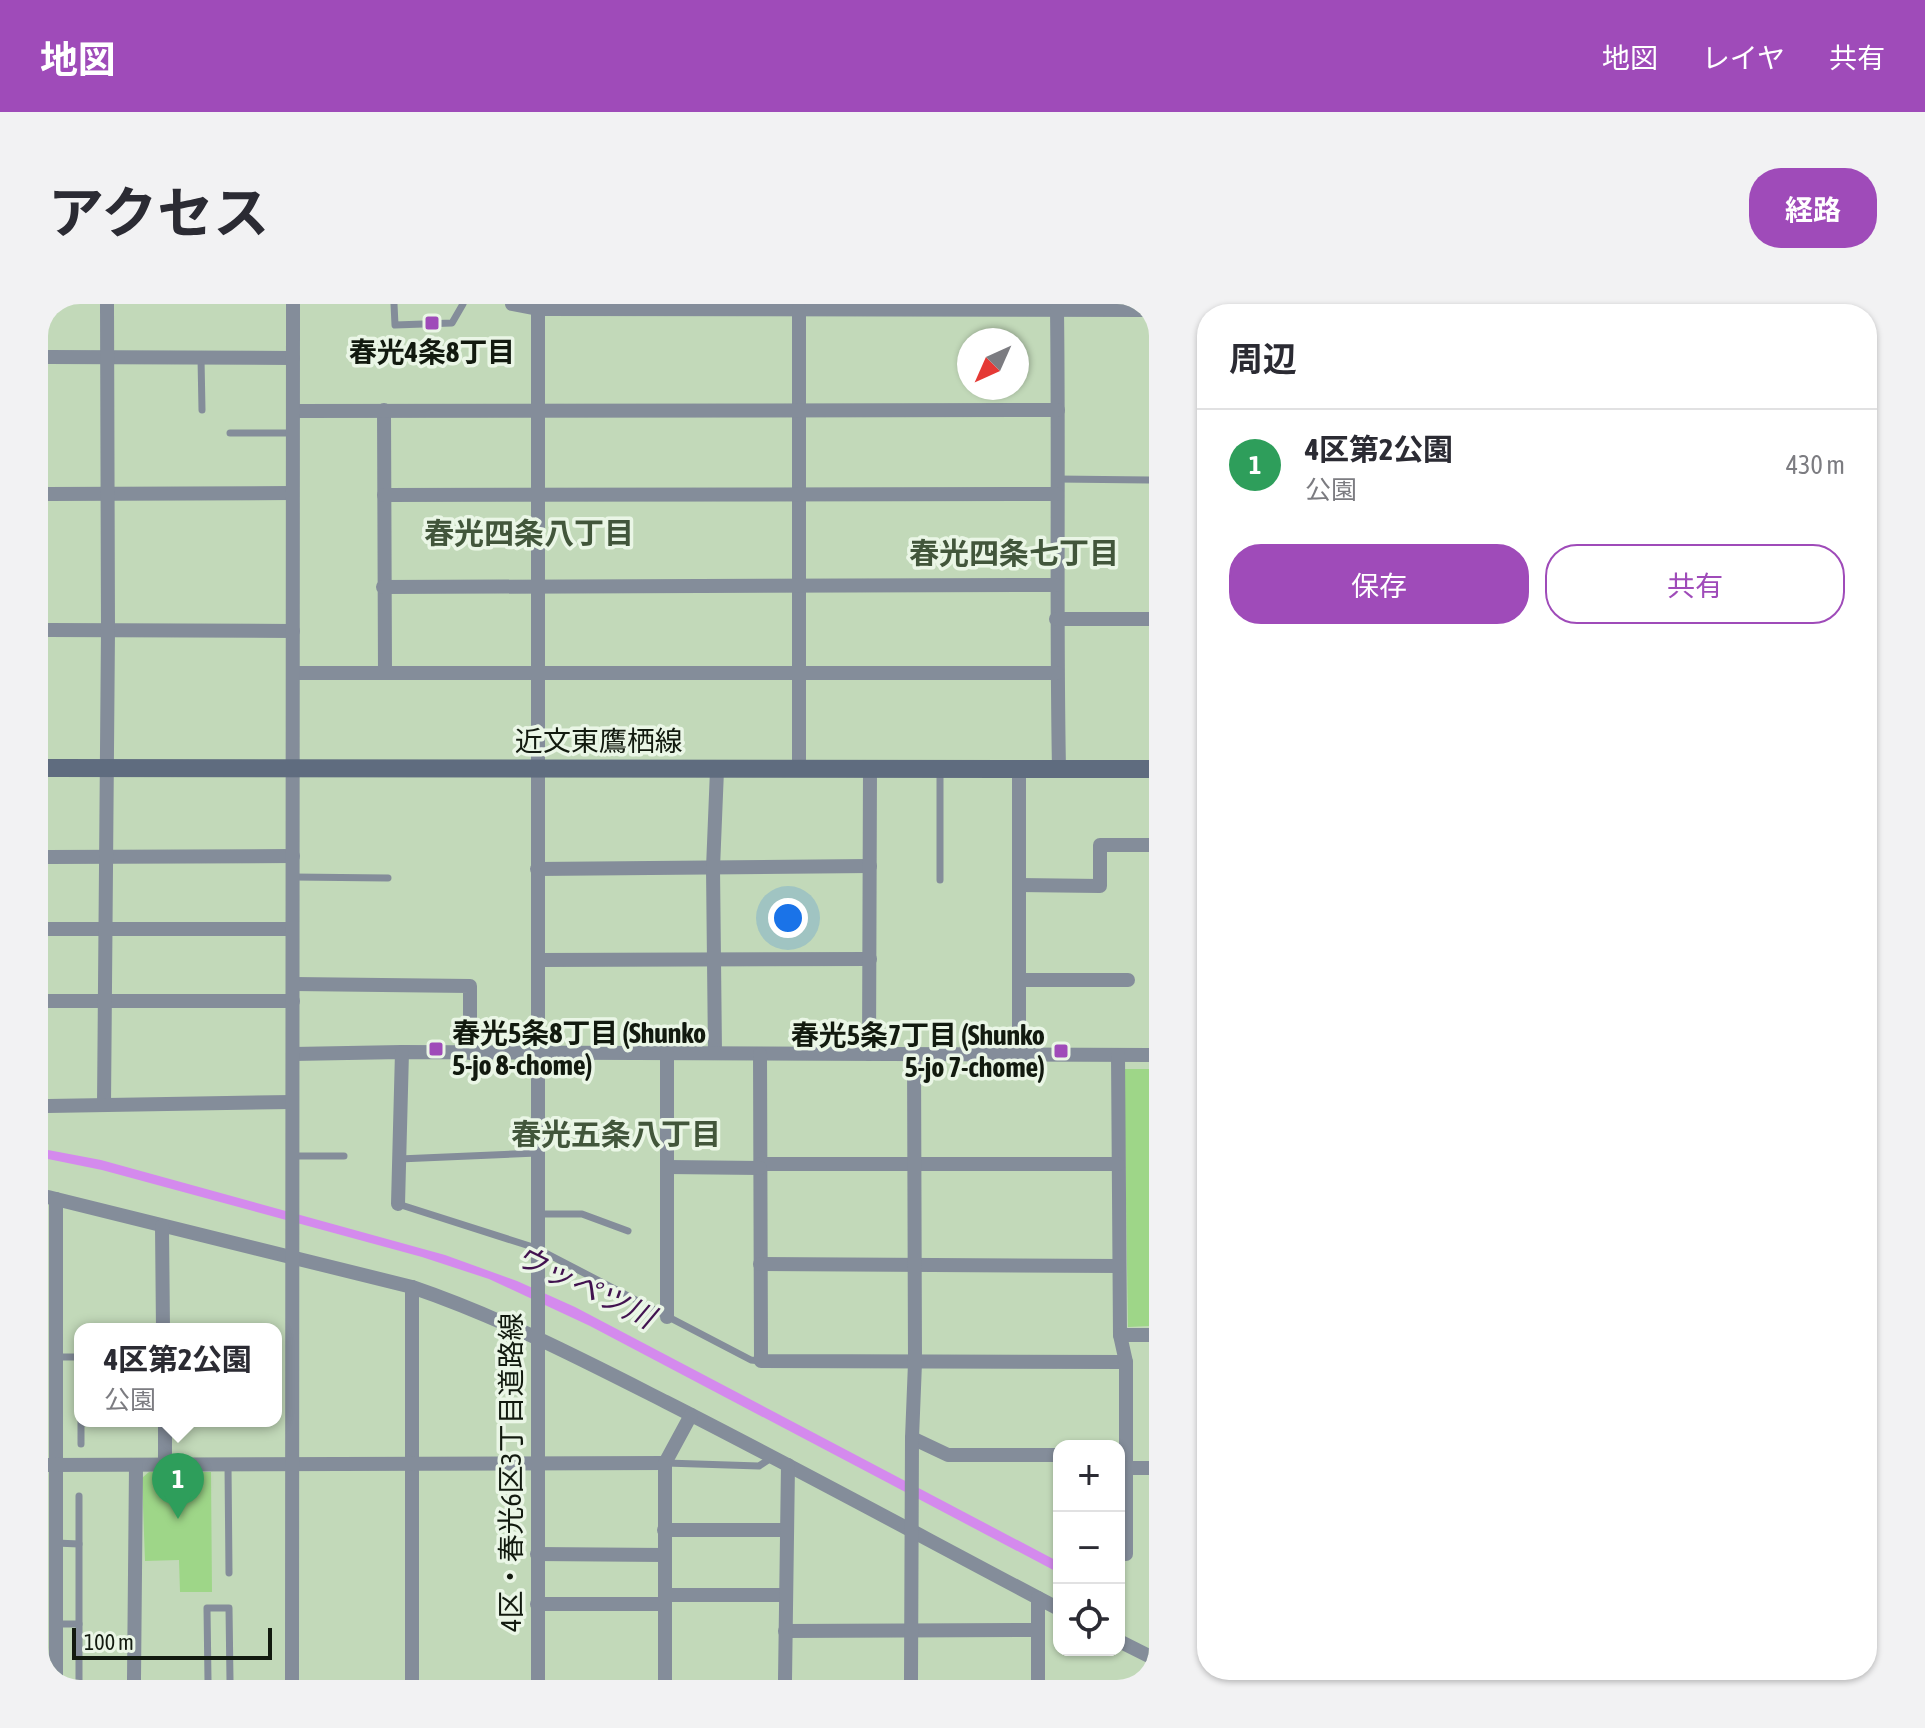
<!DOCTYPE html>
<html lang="ja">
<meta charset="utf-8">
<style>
body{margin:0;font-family:"Asap Condensed","Noto Sans JP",sans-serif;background:#f2f2f3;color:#2b2b33}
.controls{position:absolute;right:24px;bottom:24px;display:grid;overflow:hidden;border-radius:16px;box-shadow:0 2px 6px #0004}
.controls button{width:72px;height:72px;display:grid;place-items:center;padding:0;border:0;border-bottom:2px solid #e1e1e2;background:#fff;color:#2b2b33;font:40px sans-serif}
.compass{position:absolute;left:909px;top:24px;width:72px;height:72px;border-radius:50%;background:#fff;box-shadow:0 2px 6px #0004;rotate:225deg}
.scale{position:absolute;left:24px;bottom:20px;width:200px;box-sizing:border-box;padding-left:8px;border:4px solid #121a0f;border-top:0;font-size:22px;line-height:28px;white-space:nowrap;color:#121a0f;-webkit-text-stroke:6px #eaf6e6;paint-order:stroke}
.you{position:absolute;left:740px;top:614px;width:28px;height:28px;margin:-20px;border:6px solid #fff;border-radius:50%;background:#1a73e8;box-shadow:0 0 0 12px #1a73e833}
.badge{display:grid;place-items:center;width:52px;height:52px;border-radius:50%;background:#9f4bb9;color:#fff;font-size:26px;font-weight:700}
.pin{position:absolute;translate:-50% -66px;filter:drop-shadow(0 2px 4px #0008)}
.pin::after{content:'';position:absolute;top:42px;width:28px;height:24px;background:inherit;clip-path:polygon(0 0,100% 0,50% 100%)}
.popup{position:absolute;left:26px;top:1019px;width:208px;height:104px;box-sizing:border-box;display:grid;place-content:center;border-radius:16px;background:#fff;filter:drop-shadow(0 2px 6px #0005);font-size:26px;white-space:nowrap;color:#7c7c81}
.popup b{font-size:30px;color:#2b2b33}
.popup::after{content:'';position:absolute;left:50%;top:100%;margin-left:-16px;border:16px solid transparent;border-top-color:#fff}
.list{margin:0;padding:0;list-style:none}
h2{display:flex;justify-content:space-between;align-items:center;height:104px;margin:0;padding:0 32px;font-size:34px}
h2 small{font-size:26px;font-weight:400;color:#7c7c81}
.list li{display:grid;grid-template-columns:52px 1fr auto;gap:24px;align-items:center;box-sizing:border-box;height:112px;padding:0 32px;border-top:2px solid #e1e1e2}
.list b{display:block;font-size:30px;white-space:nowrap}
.list p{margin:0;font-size:26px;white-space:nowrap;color:#7c7c81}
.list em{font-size:26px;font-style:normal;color:#7c7c81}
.actions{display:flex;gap:16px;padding:24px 32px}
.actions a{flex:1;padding:18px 0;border:2px solid #9f4bb9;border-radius:32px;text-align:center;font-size:28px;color:#9f4bb9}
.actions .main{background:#9f4bb9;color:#fff}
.icon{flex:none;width:44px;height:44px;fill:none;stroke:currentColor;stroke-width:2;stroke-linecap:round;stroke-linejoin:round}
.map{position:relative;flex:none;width:1101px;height:1376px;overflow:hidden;border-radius:32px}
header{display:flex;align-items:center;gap:48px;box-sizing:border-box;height:112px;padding:0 40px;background:#9f4bb9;color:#fff}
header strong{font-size:38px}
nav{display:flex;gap:44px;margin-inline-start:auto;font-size:28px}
.intro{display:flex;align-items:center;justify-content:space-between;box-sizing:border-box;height:192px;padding:0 48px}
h1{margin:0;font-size:56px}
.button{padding:20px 36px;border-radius:32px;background:#9f4bb9;color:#fff;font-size:28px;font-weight:700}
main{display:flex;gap:48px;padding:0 48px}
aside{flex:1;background:#fff;border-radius:32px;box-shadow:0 2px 6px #0004}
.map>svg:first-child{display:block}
.green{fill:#9ed688}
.water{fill:#d48aed}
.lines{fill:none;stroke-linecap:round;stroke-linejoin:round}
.lane{stroke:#848d9a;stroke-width:7}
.street{stroke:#848d9a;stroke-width:14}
.secondary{stroke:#5f6c7f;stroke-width:18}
.poi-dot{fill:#9f4bb9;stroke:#eaf6e6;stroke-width:3}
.labels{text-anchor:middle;stroke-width:7;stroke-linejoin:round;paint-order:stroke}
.poi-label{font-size:28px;font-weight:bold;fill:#121a0f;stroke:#eaf6e6}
.street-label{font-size:28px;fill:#121a0f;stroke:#eaf6e6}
.neighbourhood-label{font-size:30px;font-weight:bold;fill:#42563b;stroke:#eaf6e6}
.water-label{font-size:30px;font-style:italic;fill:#421350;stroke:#eaf6e6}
</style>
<header>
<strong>地図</strong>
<nav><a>地図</a><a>レイヤ</a><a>共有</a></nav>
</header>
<div class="intro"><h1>アクセス</h1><a class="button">経路</a></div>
<main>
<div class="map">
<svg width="1101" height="1376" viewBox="0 0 1101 1376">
<rect width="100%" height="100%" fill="#c2d9b9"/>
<g class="green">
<polygon points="1076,765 1101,765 1101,1022 1080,1023"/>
<polygon points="101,1168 163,1168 164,1288 132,1288 131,1256 97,1257 94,1174"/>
</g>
<polygon class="water" points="0,846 53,856 397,951 469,977 527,1003 1011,1258 1011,1269 542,1022 441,975 374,953 54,866 0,855"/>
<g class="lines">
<g class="lane">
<polyline points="346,0 347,21 404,19 415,0"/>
<polyline points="153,54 154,106"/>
<polyline points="182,129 245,129"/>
<polyline points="1009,175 1101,176"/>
<polyline points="245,573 340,574"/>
<polyline points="892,576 892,466"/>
<polyline points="244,852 296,852"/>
<polyline points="351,855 489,849"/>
<polyline points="350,900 488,944 703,1056 713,1057"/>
<polyline points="489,910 534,910 580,927"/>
<polyline points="8,1053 32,1053"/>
<polyline points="33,1117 33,1140"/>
<polyline points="618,1159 711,1162 723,1154"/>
<polyline points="180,1161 181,1269"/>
<polyline points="8,1239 31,1240"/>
<polyline points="8,1320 31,1320"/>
<polyline points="31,1376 31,1192"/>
<polyline points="160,1376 159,1304 181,1304 182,1376"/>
</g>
<g class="street">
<polyline points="464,0 490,5 1101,6"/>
<polyline points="751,5 751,465"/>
<path d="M1009 6C1011 159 1008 312 1011 465"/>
<polyline points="0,53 245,54"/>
<polyline points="336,106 337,369"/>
<polyline points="245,107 1010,106"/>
<polyline points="0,190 244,189"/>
<polyline points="336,191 1009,190"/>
<polyline points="335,283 1008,281"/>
<polyline points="1008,315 1101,315"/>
<polyline points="0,326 245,327"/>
<polyline points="245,369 1009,369"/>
<polyline points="0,553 245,552"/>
<polyline points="489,565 822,562"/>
<polyline points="971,581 1052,582 1052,541 1101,541"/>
<polyline points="0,625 244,625"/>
<polyline points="490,656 822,655"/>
<polyline points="971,676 1080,676"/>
<polyline points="246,680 422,682 422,749"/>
<polyline points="0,697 245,697"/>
<polyline points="667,749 665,564 669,466"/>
<polyline points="245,750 354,748 1101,751"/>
<polyline points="712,750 713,1057 1078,1058"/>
<polyline points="821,750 822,465"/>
<polyline points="971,750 971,465"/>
<polyline points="1070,751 1072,1031 1078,1058 1078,1250"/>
<polyline points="56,801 60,327 59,0"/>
<polyline points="0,802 244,798"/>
<polyline points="712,860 1070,860"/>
<polyline points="620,863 712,864"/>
<path d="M0 893 364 983C452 1013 535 1056 618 1098 750 1165 880 1236 1011 1305"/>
<polyline points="8,895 8,1376"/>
<polyline points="350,900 354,748"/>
<polyline points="114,922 115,1025"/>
<polyline points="712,960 1071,962"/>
<polyline points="364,983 364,1376"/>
<polyline points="619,1013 619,748"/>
<polyline points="1072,1031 1101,1031"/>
<polyline points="117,1117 117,1161"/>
<polyline points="864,1134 900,1151 1011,1151"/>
<polyline points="0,1161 617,1159"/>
<polyline points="1080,1164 1101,1164"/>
<polyline points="616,1226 739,1226"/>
<polyline points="489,1250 616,1251"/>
<polyline points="617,1291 737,1291"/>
<polyline points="489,1300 617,1300"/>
<polyline points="737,1327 990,1326"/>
<polyline points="1071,1337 1101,1352"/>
<polyline points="86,1376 88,1162"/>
<polyline points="244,1376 245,0"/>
<polyline points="490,1376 490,0"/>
<polyline points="617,1376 617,1159 643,1111"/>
<polyline points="737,1376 740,1161"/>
<polyline points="863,1376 864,1134 867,1059 866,750"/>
<polyline points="990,1376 990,1294"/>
</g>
<polyline class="secondary" points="0,464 1101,465"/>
</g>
<g class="poi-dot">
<rect x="376" y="11" width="16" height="16" rx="4"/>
<rect x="380" y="737" width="16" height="16" rx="4"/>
<rect x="1005" y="739" width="16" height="16" rx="4"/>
</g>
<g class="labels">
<g class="poi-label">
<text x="384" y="58">春光4条8丁目</text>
<text x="404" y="739" text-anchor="start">春光5条8丁目 (Shunko<tspan x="404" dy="32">5-jo 8-chome)</tspan></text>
<text x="997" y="741" text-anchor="end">春光5条7丁目 (Shunko<tspan x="997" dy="32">5-jo 7-chome)</tspan></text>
</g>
<g class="street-label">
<text x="551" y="447">近文東鷹栖線</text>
<text transform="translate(463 1168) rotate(-90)" y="10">4区・春光6区3丁目道路線</text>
</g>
<g class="neighbourhood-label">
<text x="481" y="240">春光四条八丁目</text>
<text x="966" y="260">春光四条七丁目</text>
<text x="568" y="841">春光五条八丁目</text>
</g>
<g class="water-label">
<text transform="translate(537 983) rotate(26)" y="10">ウッペツ川</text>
</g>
</g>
</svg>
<div class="controls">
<button>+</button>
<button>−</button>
<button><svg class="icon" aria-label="locate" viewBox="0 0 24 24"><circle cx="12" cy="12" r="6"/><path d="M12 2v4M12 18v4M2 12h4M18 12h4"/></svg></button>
</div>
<svg class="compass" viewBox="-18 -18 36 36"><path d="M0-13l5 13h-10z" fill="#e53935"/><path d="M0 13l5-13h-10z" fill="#7c7c81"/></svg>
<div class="scale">100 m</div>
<div class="you"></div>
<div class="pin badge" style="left:130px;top:1215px;background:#2e9e5b">1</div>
<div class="popup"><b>4区第2公園</b>公園</div>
</div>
<aside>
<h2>周辺<small></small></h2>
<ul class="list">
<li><span class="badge" style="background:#2e9e5b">1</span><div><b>4区第2公園</b><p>公園</p></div><em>430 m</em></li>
</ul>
<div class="actions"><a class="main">保存</a><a>共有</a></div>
</aside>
</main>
